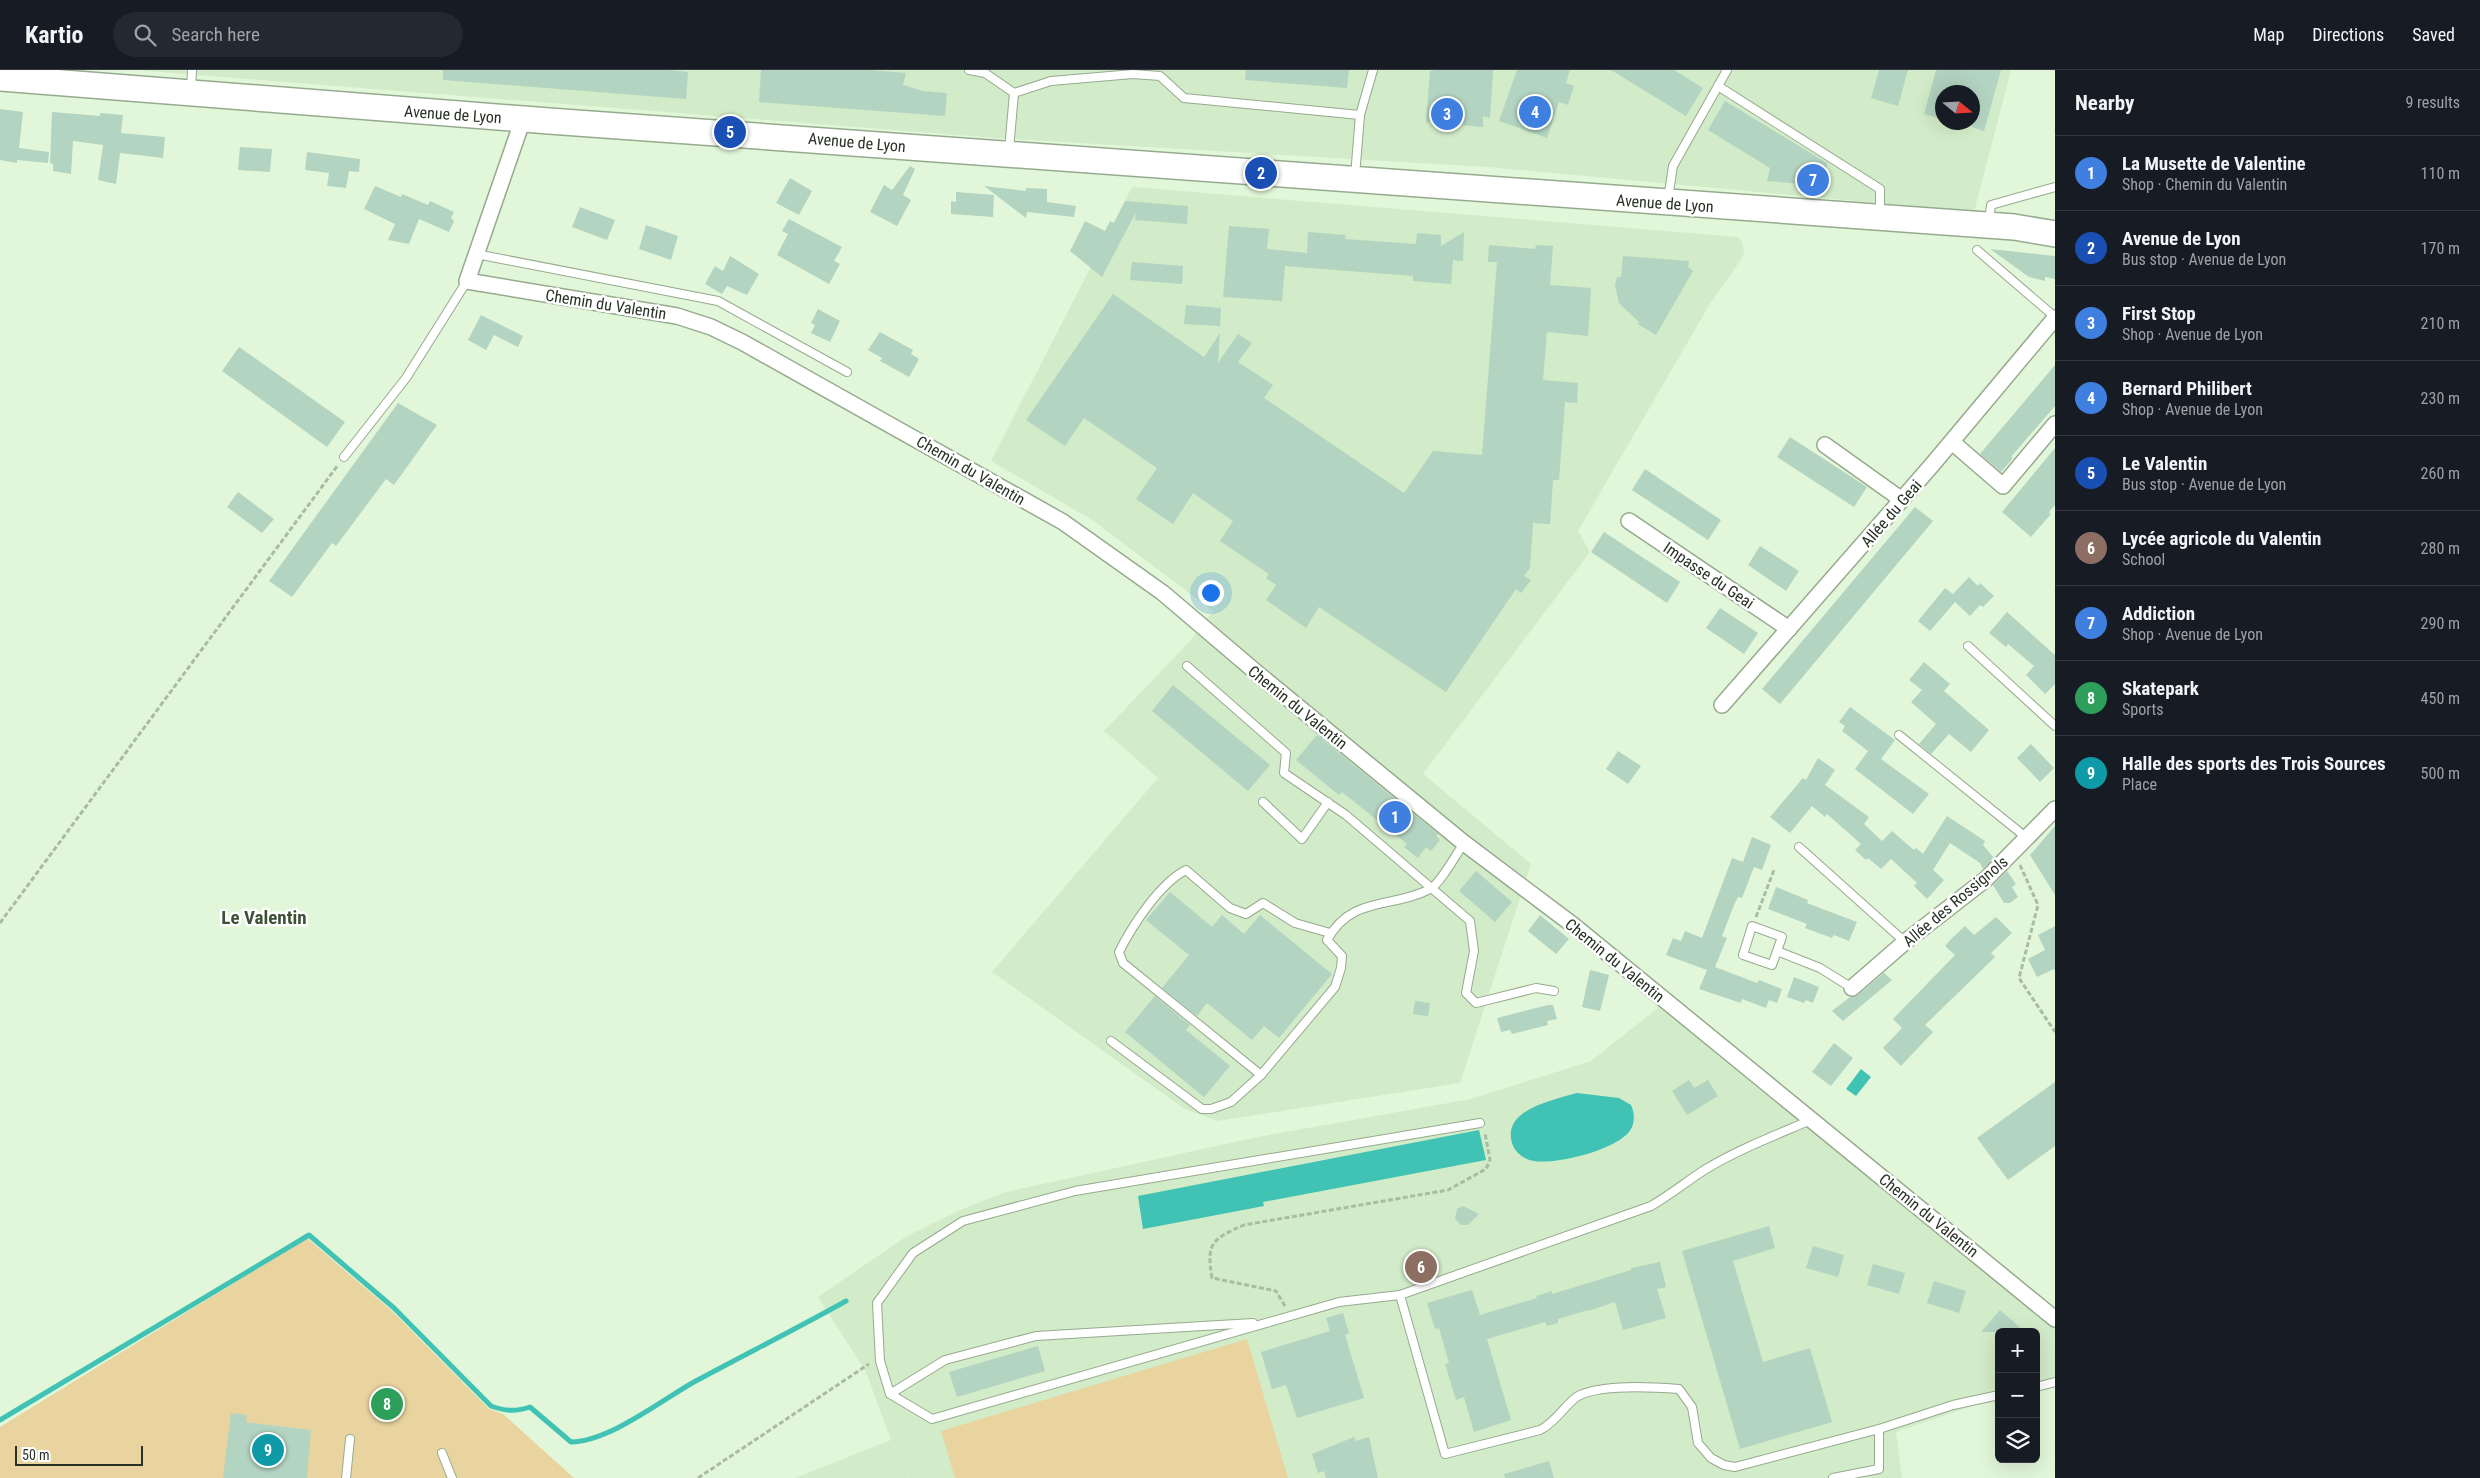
<!DOCTYPE html>
<meta charset="utf-8">
<style>
body{margin:0;font-family:"Roboto Condensed",sans-serif;background:#242831;color:#f1f3f6}
.controls{position:absolute;right:15px;bottom:15px;display:grid;overflow:hidden;border-radius:8px;box-shadow:0 5px 20px #0002}
.controls button{width:45px;height:45px;display:grid;place-items:center;padding:0;border:0;border-bottom:1px solid #363941;background:#171b24;color:#f1f3f6;font:25px sans-serif}
.compass{position:absolute;left:1935px;top:15px;width:45px;height:45px;border-radius:50%;background:#171b24;box-shadow:0 5px 20px #0002;rotate:108deg}
.scale{position:absolute;left:15px;bottom:12px;width:128px;box-sizing:border-box;padding-left:5px;border:2px solid #293126;border-top:0;font-size:14px;line-height:18px;white-space:nowrap;color:#293126;-webkit-text-stroke:4px #fff;paint-order:stroke}
.you{position:absolute;left:1210px;top:522px;width:18px;height:18px;margin:-12px;border:4px solid #fff;border-radius:50%;background:#1a73e8;box-shadow:0 0 0 8px #1a73e833}
.badge{display:grid;place-items:center;width:32px;height:32px;border-radius:50%;background:#91add3;color:#fff;font-size:16px;font-weight:700}
.pin{position:absolute;translate:-50% -50%;border:2px solid #fff;box-shadow:0 1px 5px #0006}
.list{margin:0;padding:0;list-style:none}
h2{display:flex;justify-content:space-between;align-items:center;height:65px;margin:0;padding:0 20px;font-size:21px}
h2 small{font-size:16px;font-weight:400;color:#9ea1a6}
.list li{display:grid;grid-template-columns:32px 1fr auto;gap:15px;align-items:center;box-sizing:border-box;height:75px;padding:0 20px;border-top:1px solid #363941}
.list b{display:block;font-size:19px;white-space:nowrap}
.list p{margin:0;font-size:16px;white-space:nowrap;color:#9ea1a6}
.list em{font-size:16px;font-style:normal;color:#9ea1a6}
.icon{flex:none;width:28px;height:28px;fill:none;stroke:currentColor;stroke-width:2;stroke-linecap:round;stroke-linejoin:round}
.map{position:relative;flex:none;width:2055px;height:1408px;overflow:hidden}
header{display:flex;align-items:center;gap:30px;box-sizing:border-box;height:70px;padding:0 25px;background:#171b24;border-bottom:1px solid #363941}
header strong{font-size:24px}
nav{display:flex;gap:28px;margin-inline-start:auto;font-size:18px}
.search{width:350px;height:45px;background:#242831;display:flex;align-items:center;gap:12px;box-sizing:border-box;padding:0 18px;border-radius:28px;color:#9ea1a6;font-size:19px}
main{display:flex}
aside{flex:1;background:#171b24}
.map>svg:first-child{display:block}
.built{fill:#d2ebc8;fill-rule:evenodd}
.green{fill:#e9d4a0}
.water{fill:#40c2b4}
.lines{fill:none;stroke-linecap:round;stroke-linejoin:round}
.stream{stroke:#40c2b4;stroke-width:5}
.building{fill:#b3d4c1}
.service-casing{stroke:#96aa8e;stroke-width:10}
.minor-casing{stroke:#96aa8e;stroke-width:18}
.primary-casing{stroke:#96aa8e;stroke-width:28}
.path{stroke:#aabba3;stroke-width:3;stroke-dasharray:5 2.5;stroke-linecap:butt}
.service{stroke:#fff;stroke-width:8}
.minor{stroke:#fff;stroke-width:15}
.primary{stroke:#fff;stroke-width:25}
.labels{text-anchor:middle;stroke-width:5;stroke-linejoin:round;paint-order:stroke}
.street-label{font-size:16px;fill:#293126;stroke:#fff}
.quarter-label{font-size:19px;font-weight:bold;fill:#3f5038;stroke:#fff}
</style>
<header>
<strong>Kartio</strong>
<div class="search"><svg class="icon" aria-label="search" viewBox="0 0 24 24"><circle cx="10" cy="10" r="6"/><path d="M15 15l6 6"/></svg>Search here</div>
<nav><a>Map</a><a>Directions</a><a>Saved</a></nav>
</header>
<main>
<div class="map">
<svg width="2055" height="1408" viewBox="0 0 2055 1408">
<rect width="100%" height="100%" fill="#e2f7d9"/>
<g class="built">
<path d="M135 0H2011L1974 142 1488 97 995 68ZM1942 22H1972V52H1942Z"/>
<polygon points="1132,117 1738,167 1743,174 1744,183 1740,191 1711,232 1578,461 1590,482 1423,704 1531,794 1460,1013 1217,1051 1185,1039 992,902 1158,708 1104,661 1190,571 1213,541 1094,451 991,391"/>
<polygon points="1659,937 2055,1258 2055,1307 2036,1314 2036,1262 1999,1262 1999,1327 1896,1362 1902,1408 908,1408 907,1406 907,1408 795,1408 891,1370 866,1302 818,1227 907,1166 960,1140 1006,1122 1258,1067 1471,1029 1591,991"/>
</g>
<g class="green">
<polygon points="307,1168 392,1241 489,1339 503,1344 574,1408 0,1408 0,1357"/>
<polygon points="1247,1269 1288,1408 955,1408 941,1361"/>
</g>
<g class="water">
<polygon points="1861,999 1871,1007 1856,1026 1846,1019"/>
<path d="M1577 1023 1619 1028 1631 1035C1634 1042 1635 1049 1632 1057 1623 1079 1556 1095 1534 1091 1524 1089 1515 1083 1512 1073 1502 1039 1554 1030 1577 1023Z"/>
<polygon points="1479,1060 1486,1090 1263,1132 1264,1136 1143,1159 1138,1126"/>
</g>
<g class="lines">
<path class="stream" d="M0 1350 309 1165 394 1238 491 1336C505 1341 515 1342 530 1337L571 1372C610 1371 660 1331 694 1312 744 1285 796 1259 846 1231"/>
</g>
<g class="building">
<polygon points="443,0 669,0 688,2 686,29 443,10"/>
<polygon points="761,0 871,0 906,3 903,15 923,21 947,23 945,46 759,32"/>
<polygon points="1246,0 1349,0 1347,18 1245,10"/>
<polygon points="1436,0 1493,0 1490,48 1483,46 1483,57 1426,52 1430,1"/>
<polygon points="1517,0 1570,0 1566,13 1574,16 1568,35 1559,32 1547,68 1499,51"/>
<polygon points="1611,0 1674,0 1703,18 1686,46"/>
<polygon points="1879,0 1908,0 1898,36 1871,28"/>
<polygon points="1936,0 2001,0 1984,61 1972,57 1972,22 1942,22 1942,49 1924,44"/>
<polygon points="1725,31 1827,93 1825,116 1767,111 1770,98 1708,60"/>
<polygon points="0,39 23,42 19,78 49,82 48,93 17,90 17,93 0,90"/>
<polygon points="52,42 100,46 100,43 123,45 121,63 165,67 163,88 120,83 116,114 98,110 103,75 73,71 71,104 53,101 53,94 50,93"/>
<polygon points="240,77 272,79 270,102 238,100"/>
<polygon points="307,82 360,89 359,102 349,101 346,118 327,116 329,103 305,100"/>
<polygon points="910,96 915,99 903,125 911,130 897,156 870,142 884,115 892,120"/>
<polygon points="790,108 812,121 799,145 776,133"/>
<polygon points="375,116 401,127 402,124 428,135 430,131 454,142 451,148 454,151 449,162 419,149 409,174 388,170 395,154 364,139"/>
<polygon points="984,116 1026,121 1026,118 1047,119 1047,132 1076,136 1074,147 1027,142 1026,148"/>
<polygon points="956,122 994,125 993,147 951,144 951,131 956,132"/>
<polygon points="1125,131 1188,136 1187,154 1135,150 1136,142 1102,207 1070,181 1085,151 1105,161 1110,151 1114,153"/>
<polygon points="580,137 615,150 607,170 572,157"/>
<polygon points="789,149 842,177 834,191 840,194 829,214 777,185 788,164 782,161"/>
<polygon points="646,155 678,166 671,190 639,179"/>
<polygon points="1229,156 1269,159 1267,179 1307,183 1308,162 1346,165 1345,169 1416,174 1417,163 1441,165 1441,176 1464,162 1463,191 1453,190 1451,214 1413,211 1413,206 1285,196 1282,231 1223,227"/>
<polygon points="1489,175 1535,179 1536,175 1553,176 1550,215 1591,218 1588,266 1547,262 1543,310 1578,313 1577,333 1565,332 1559,410 1553,410 1550,454 1533,453 1530,498 1524,506 1531,510 1521,523 1516,519 1446,622 1319,537 1306,558 1266,530 1276,515 1266,508 1269,504 1220,471 1233,451 1193,423 1173,454 1136,429 1157,398 1084,348 1065,376 1026,350 1113,224 1204,287 1220,263 1218,293 1238,264 1252,273 1238,292 1273,315 1264,328 1404,423 1433,381 1482,385 1497,192 1488,192"/>
<polygon points="1990,179 2055,186 2055,209 2045,207 2045,211 2029,207"/>
<polygon points="730,186 759,204 747,225 727,216 722,224 705,214 715,196 723,201"/>
<polygon points="1623,186 1689,191 1688,197 1693,201 1656,265 1638,254 1639,252 1619,233 1615,215 1617,207 1621,207"/>
<polygon points="1132,192 1183,196 1182,214 1130,210"/>
<polygon points="1186,235 1221,238 1220,256 1184,254"/>
<polygon points="818,239 840,251 830,272 811,263 815,255 811,253"/>
<polygon points="481,245 523,266 518,277 494,265 486,280 468,270"/>
<polygon points="880,262 913,280 911,284 919,289 909,307 880,291 882,288 868,280"/>
<polygon points="239,277 345,352 327,377 222,301"/>
<polygon points="2055,295 2055,336 2011,387 2013,388 2001,402 1980,384"/>
<polygon points="398,333 437,355 394,415 386,409 336,476 332,473 292,527 269,511"/>
<polygon points="1790,367 1867,417 1854,437 1777,387"/>
<polygon points="2055,378 2055,435 2049,442 2051,444 2031,467 2002,442"/>
<polygon points="1645,399 1721,450 1708,470 1632,420"/>
<polygon points="238,422 274,449 262,463 227,437"/>
<polygon points="1915,437 1933,451 1780,634 1762,619"/>
<polygon points="1604,462 1680,512 1667,533 1591,482"/>
<polygon points="1760,476 1799,501 1786,521 1748,495"/>
<polygon points="1969,507 1978,516 1980,513 1994,526 1983,537 1980,535 1970,546 1955,532 1930,561 1918,551 1945,518 1953,524"/>
<polygon points="1720,538 1758,563 1744,584 1706,558"/>
<polygon points="2007,542 2055,585 2055,614 2045,624 2026,605 2034,596 2008,574 2006,577 1989,563"/>
<polygon points="1924,592 1950,614 1944,621 1989,660 1971,682 1949,664 1931,684 1919,674 1936,654 1911,632 1922,620 1909,610"/>
<polygon points="1173,615 1270,695 1248,721 1152,641"/>
<polygon points="1850,637 1895,670 1881,689 1929,724 1913,744 1855,699 1868,681 1842,661 1845,656 1839,652"/>
<polygon points="1317,665 1438,764 1436,766 1440,770 1431,781 1426,777 1418,788 1404,777 1407,774 1342,722 1339,725 1296,690"/>
<polygon points="2031,674 2054,698 2040,712 2017,688"/>
<polygon points="1618,681 1641,696 1628,714 1606,699"/>
<polygon points="1818,688 1835,700 1825,715 1869,747 1864,754 1882,771 1892,761 1914,780 1916,778 1923,784 1947,746 1985,771 1983,775 1994,788 1983,799 1980,793 1950,773 1933,800 1944,810 1927,829 1914,816 1917,813 1891,789 1881,799 1868,788 1866,790 1855,780 1861,774 1827,744 1825,747 1812,736 1790,763 1770,747 1803,708 1806,710"/>
<polygon points="2055,756 2055,825 2030,785"/>
<polygon points="1752,767 1771,775 1762,800 1754,797 1742,828 1738,827 1734,835 1722,866 1727,868 1715,897 1757,913 1759,910 1782,919 1777,933 1769,930 1766,938 1742,929 1741,933 1699,919 1707,900 1666,885 1673,868 1681,871 1685,861 1702,868 1732,788 1743,792"/>
<polygon points="1476,801 1512,832 1495,852 1459,821"/>
<polygon points="2007,801 2016,814 2012,817 2018,827 2010,833 2004,833 1993,815"/>
<polygon points="1776,817 1808,830 1807,833 1857,852 1849,871 1834,865 1832,868 1805,858 1807,854 1768,839"/>
<polygon points="1170,822 1212,857 1222,845 1244,864 1260,845 1332,904 1279,968 1264,956 1252,970 1207,933 1197,946 1162,918 1189,885 1146,850"/>
<polygon points="1540,845 1569,869 1556,884 1528,861"/>
<polygon points="1996,847 2012,863 1991,883 1995,887 1925,955 1933,962 1901,996 1883,978 1902,958 1893,949 1955,885 1945,876 1951,869 1965,856 1974,865"/>
<polygon points="2055,856 2055,901 2054,899 2037,907 2028,889 2045,880 2038,865"/>
<polygon points="1590,900 1609,905 1600,941 1582,937"/>
<polygon points="1884,903 1892,910 1843,951 1832,941 1850,927 1858,925"/>
<polygon points="1794,907 1819,917 1813,933 1806,930 1804,933 1787,927"/>
<polygon points="1155,926 1190,955 1186,960 1230,996 1204,1027 1125,962"/>
<polygon points="1415,931 1430,933 1428,946 1413,944"/>
<polygon points="1548,935 1553,935 1557,949 1547,951 1548,955 1512,964 1510,960 1501,962 1497,948"/>
<polygon points="1834,973 1853,988 1831,1016 1812,1002"/>
<polygon points="1689,1010 1694,1018 1708,1010 1718,1026 1687,1045 1672,1021"/>
<polygon points="2055,1012 2055,1076 2008,1110 1977,1068"/>
<polygon points="1463,1136 1479,1144 1468,1155 1461,1155 1455,1149 1457,1139"/>
<polygon points="1769,1156 1775,1178 1733,1191 1763,1292 1810,1278 1832,1352 1740,1379 1682,1181"/>
<polygon points="1813,1176 1844,1185 1838,1207 1806,1198"/>
<polygon points="1660,1192 1666,1217 1657,1219 1666,1248 1623,1260 1615,1232 1588,1241 1588,1240 1558,1249 1558,1253 1547,1256 1545,1252 1487,1269 1511,1350 1474,1362 1464,1327 1456,1330 1445,1294 1449,1293 1439,1258 1435,1259 1427,1233 1472,1220 1480,1245 1537,1228 1536,1226 1552,1221 1552,1224 1631,1200 1631,1198"/>
<polygon points="1873,1194 1905,1203 1899,1224 1867,1215"/>
<polygon points="1934,1211 1966,1221 1959,1243 1927,1233"/>
<polygon points="2000,1240 2025,1262 1981,1262"/>
<polygon points="1343,1243 1349,1263 1345,1265 1364,1328 1297,1348 1286,1315 1272,1319 1261,1282 1330,1261 1326,1248"/>
<polygon points="1038,1276 1045,1301 957,1327 949,1302"/>
<polygon points="231,1343 247,1345 246,1352 311,1360 307,1408 223,1408"/>
<polygon points="1354,1367 1356,1371 1369,1367 1378,1408 1326,1408 1324,1401 1318,1403 1312,1384"/>
<polygon points="1549,1391 1554,1408 1505,1408 1504,1404"/>
</g>
<g class="lines">
<defs>
<g id="service">
<polyline points="969,0 985,3 1014,23 1051,11 1133,4 1160,6 1184,28 1360,45"/>
<polyline points="1718,16 1880,119 1880,145"/>
<polyline points="191,20 192,0"/>
<polyline points="1009,80 1014,23"/>
<polyline points="1355,106 1360,45 1373,0"/>
<polyline points="1668,129 1673,96 1727,0"/>
<polyline points="1989,151 1991,135 2055,117"/>
<polyline points="1977,180 2055,247"/>
<polyline points="476,184 718,231 847,302"/>
<polyline points="344,387 406,308 467,211"/>
<polyline points="1968,576 2055,656"/>
<polyline points="1187,596 1286,683 1284,703 1346,745 1470,851 1474,881 1466,923 1476,933 1536,918 1554,921"/>
<polyline points="1899,665 2027,768"/>
<polyline points="1263,732 1302,769 1328,732"/>
<polyline points="1799,777 1905,872"/>
<polyline points="1777,881 1772,895 1743,885 1752,856 1782,867 1777,881 1820,898 1852,918"/>
<path d="M1111 971 1202 1039H1211L1231 1032 1261 1005 1335 917 1341 898 1342 886 1327 870C1352 825 1392 839 1430 819 1440 814 1457 783 1464 773"/>
<path d="M1261 1005 1123 893 1119 882C1132 856 1160 813 1186 800L1230 838 1246 844 1263 833 1295 853 1330 863"/>
<path d="M1811 1050C1776 1065 1739 1079 1706 1099 1687 1111 1670 1125 1651 1136L1400 1225 1445 1384 1540 1360C1558 1351 1568 1330 1580 1325 1604 1314 1652 1317 1679 1319L1692 1337 1698 1373 1711 1388 1724 1395 1735 1397 1879 1359 1953 1335 1999 1325"/>
<polyline points="1400,1225 1339,1232 932,1349 890,1324 880,1291 877,1233 913,1183 963,1151 1075,1121 1480,1053"/>
<polyline points="2036,1317 2055,1312"/>
<polyline points="890,1324 945,1290 1036,1266 1253,1253"/>
<polyline points="442,1383 452,1408"/>
<polyline points="346,1408 350,1369"/>
<polyline points="1833,1408 1879,1399 1879,1359"/>
</g>
<g id="minor">
<polyline points="523,49 467,211 677,246 711,257 742,272 1063,452 1163,523 1257,603 1464,773 1573,855 2055,1249"/>
<polyline points="1952,372 2003,416 2055,354"/>
<polyline points="1825,375 1902,430"/>
<polyline points="1629,451 1789,559"/>
<polyline points="1722,635 1932,395 2055,248"/>
<polyline points="1852,918 1905,872 1986,809 2055,739"/>
</g>
<polyline id="primary" points="0,8 549,51 2014,157 2055,164"/>
</defs>
<use href="#service" class="service-casing"/>
<use href="#minor" class="minor-casing"/>
<use href="#primary" class="primary-casing"/>
<g class="path">
<polyline points="2020,795 2038,835 2019,908 2055,962"/>
<polyline points="1756,847 1774,800"/>
<polyline points="0,853 338,395"/>
<path d="M1285 1236 1276 1221 1212 1208C1206 1173 1212 1169 1244 1155L1448 1120 1486 1099 1490 1090 1485 1063"/>
<polyline points="698,1408 869,1294"/>
</g>
<use href="#service" class="service"/>
<use href="#minor" class="minor"/>
<use href="#primary" class="primary"/>
</g>
<g class="labels">
<g class="street-label">
<text transform="translate(453 44) rotate(4)" y="6">Avenue de Lyon</text>
<text transform="translate(857 72) rotate(5)" y="6">Avenue de Lyon</text>
<text transform="translate(1665 133) rotate(4)" y="6">Avenue de Lyon</text>
<text transform="translate(606 234) rotate(9)" y="6">Chemin du Valentin</text>
<text transform="translate(971 400) rotate(30)" y="6">Chemin du Valentin</text>
<text transform="translate(1891 443) rotate(-49)" y="6">Allée du Geai</text>
<text transform="translate(1709 505) rotate(34)" y="6">Impasse du Geai</text>
<text transform="translate(1298 637) rotate(39)" y="6">Chemin du Valentin</text>
<text transform="translate(1955 831) rotate(-40)" y="6">Allée des Rossignols</text>
<text transform="translate(1615 890) rotate(39)" y="6">Chemin du Valentin</text>
<text transform="translate(1929 1145) rotate(39)" y="6">Chemin du Valentin</text>
</g>
<g class="quarter-label">
<text x="264" y="854">Le Valentin</text>
</g>
</g>
</svg>
<div class="controls">
<button>+</button>
<button>−</button>
<button><svg class="icon" aria-label="layers" viewBox="0 0 24 24"><path d="M12 4l9 5-9 5-9-5zM3 14l9 5 9-5"/></svg></button>
</div>
<svg class="compass" viewBox="-18 -18 36 36"><path d="M0-13l5 13h-10z" fill="#e53935"/><path d="M0 13l5-13h-10z" fill="#9ea1a6"/></svg>
<div class="scale">50 m</div>
<div class="you"></div>
<div class="pin badge" style="left:1395px;top:747px;background:#3f7fe0">1</div>
<div class="pin badge" style="left:1261px;top:103px;background:#1a4fb4">2</div>
<div class="pin badge" style="left:1447px;top:44px;background:#3f7fe0">3</div>
<div class="pin badge" style="left:1535px;top:42px;background:#3f7fe0">4</div>
<div class="pin badge" style="left:730px;top:62px;background:#1a4fb4">5</div>
<div class="pin badge" style="left:1421px;top:1197px;background:#8d6e63">6</div>
<div class="pin badge" style="left:1813px;top:110px;background:#3f7fe0">7</div>
<div class="pin badge" style="left:387px;top:1334px;background:#2e9e5b">8</div>
<div class="pin badge" style="left:268px;top:1380px;background:#0f9aa8">9</div>
</div>
<aside>
<h2>Nearby<small>9 results</small></h2>
<ul class="list">
<li><span class="badge" style="background:#3f7fe0">1</span><div><b>La Musette de Valentine</b><p>Shop · Chemin du Valentin</p></div><em>110 m</em></li>
<li><span class="badge" style="background:#1a4fb4">2</span><div><b>Avenue de Lyon</b><p>Bus stop · Avenue de Lyon</p></div><em>170 m</em></li>
<li><span class="badge" style="background:#3f7fe0">3</span><div><b>First Stop</b><p>Shop · Avenue de Lyon</p></div><em>210 m</em></li>
<li><span class="badge" style="background:#3f7fe0">4</span><div><b>Bernard Philibert</b><p>Shop · Avenue de Lyon</p></div><em>230 m</em></li>
<li><span class="badge" style="background:#1a4fb4">5</span><div><b>Le Valentin</b><p>Bus stop · Avenue de Lyon</p></div><em>260 m</em></li>
<li><span class="badge" style="background:#8d6e63">6</span><div><b>Lycée agricole du Valentin</b><p>School</p></div><em>280 m</em></li>
<li><span class="badge" style="background:#3f7fe0">7</span><div><b>Addiction</b><p>Shop · Avenue de Lyon</p></div><em>290 m</em></li>
<li><span class="badge" style="background:#2e9e5b">8</span><div><b>Skatepark</b><p>Sports</p></div><em>450 m</em></li>
<li><span class="badge" style="background:#0f9aa8">9</span><div><b>Halle des sports des Trois Sources</b><p>Place</p></div><em>500 m</em></li>
</ul>
</aside>
</main>
